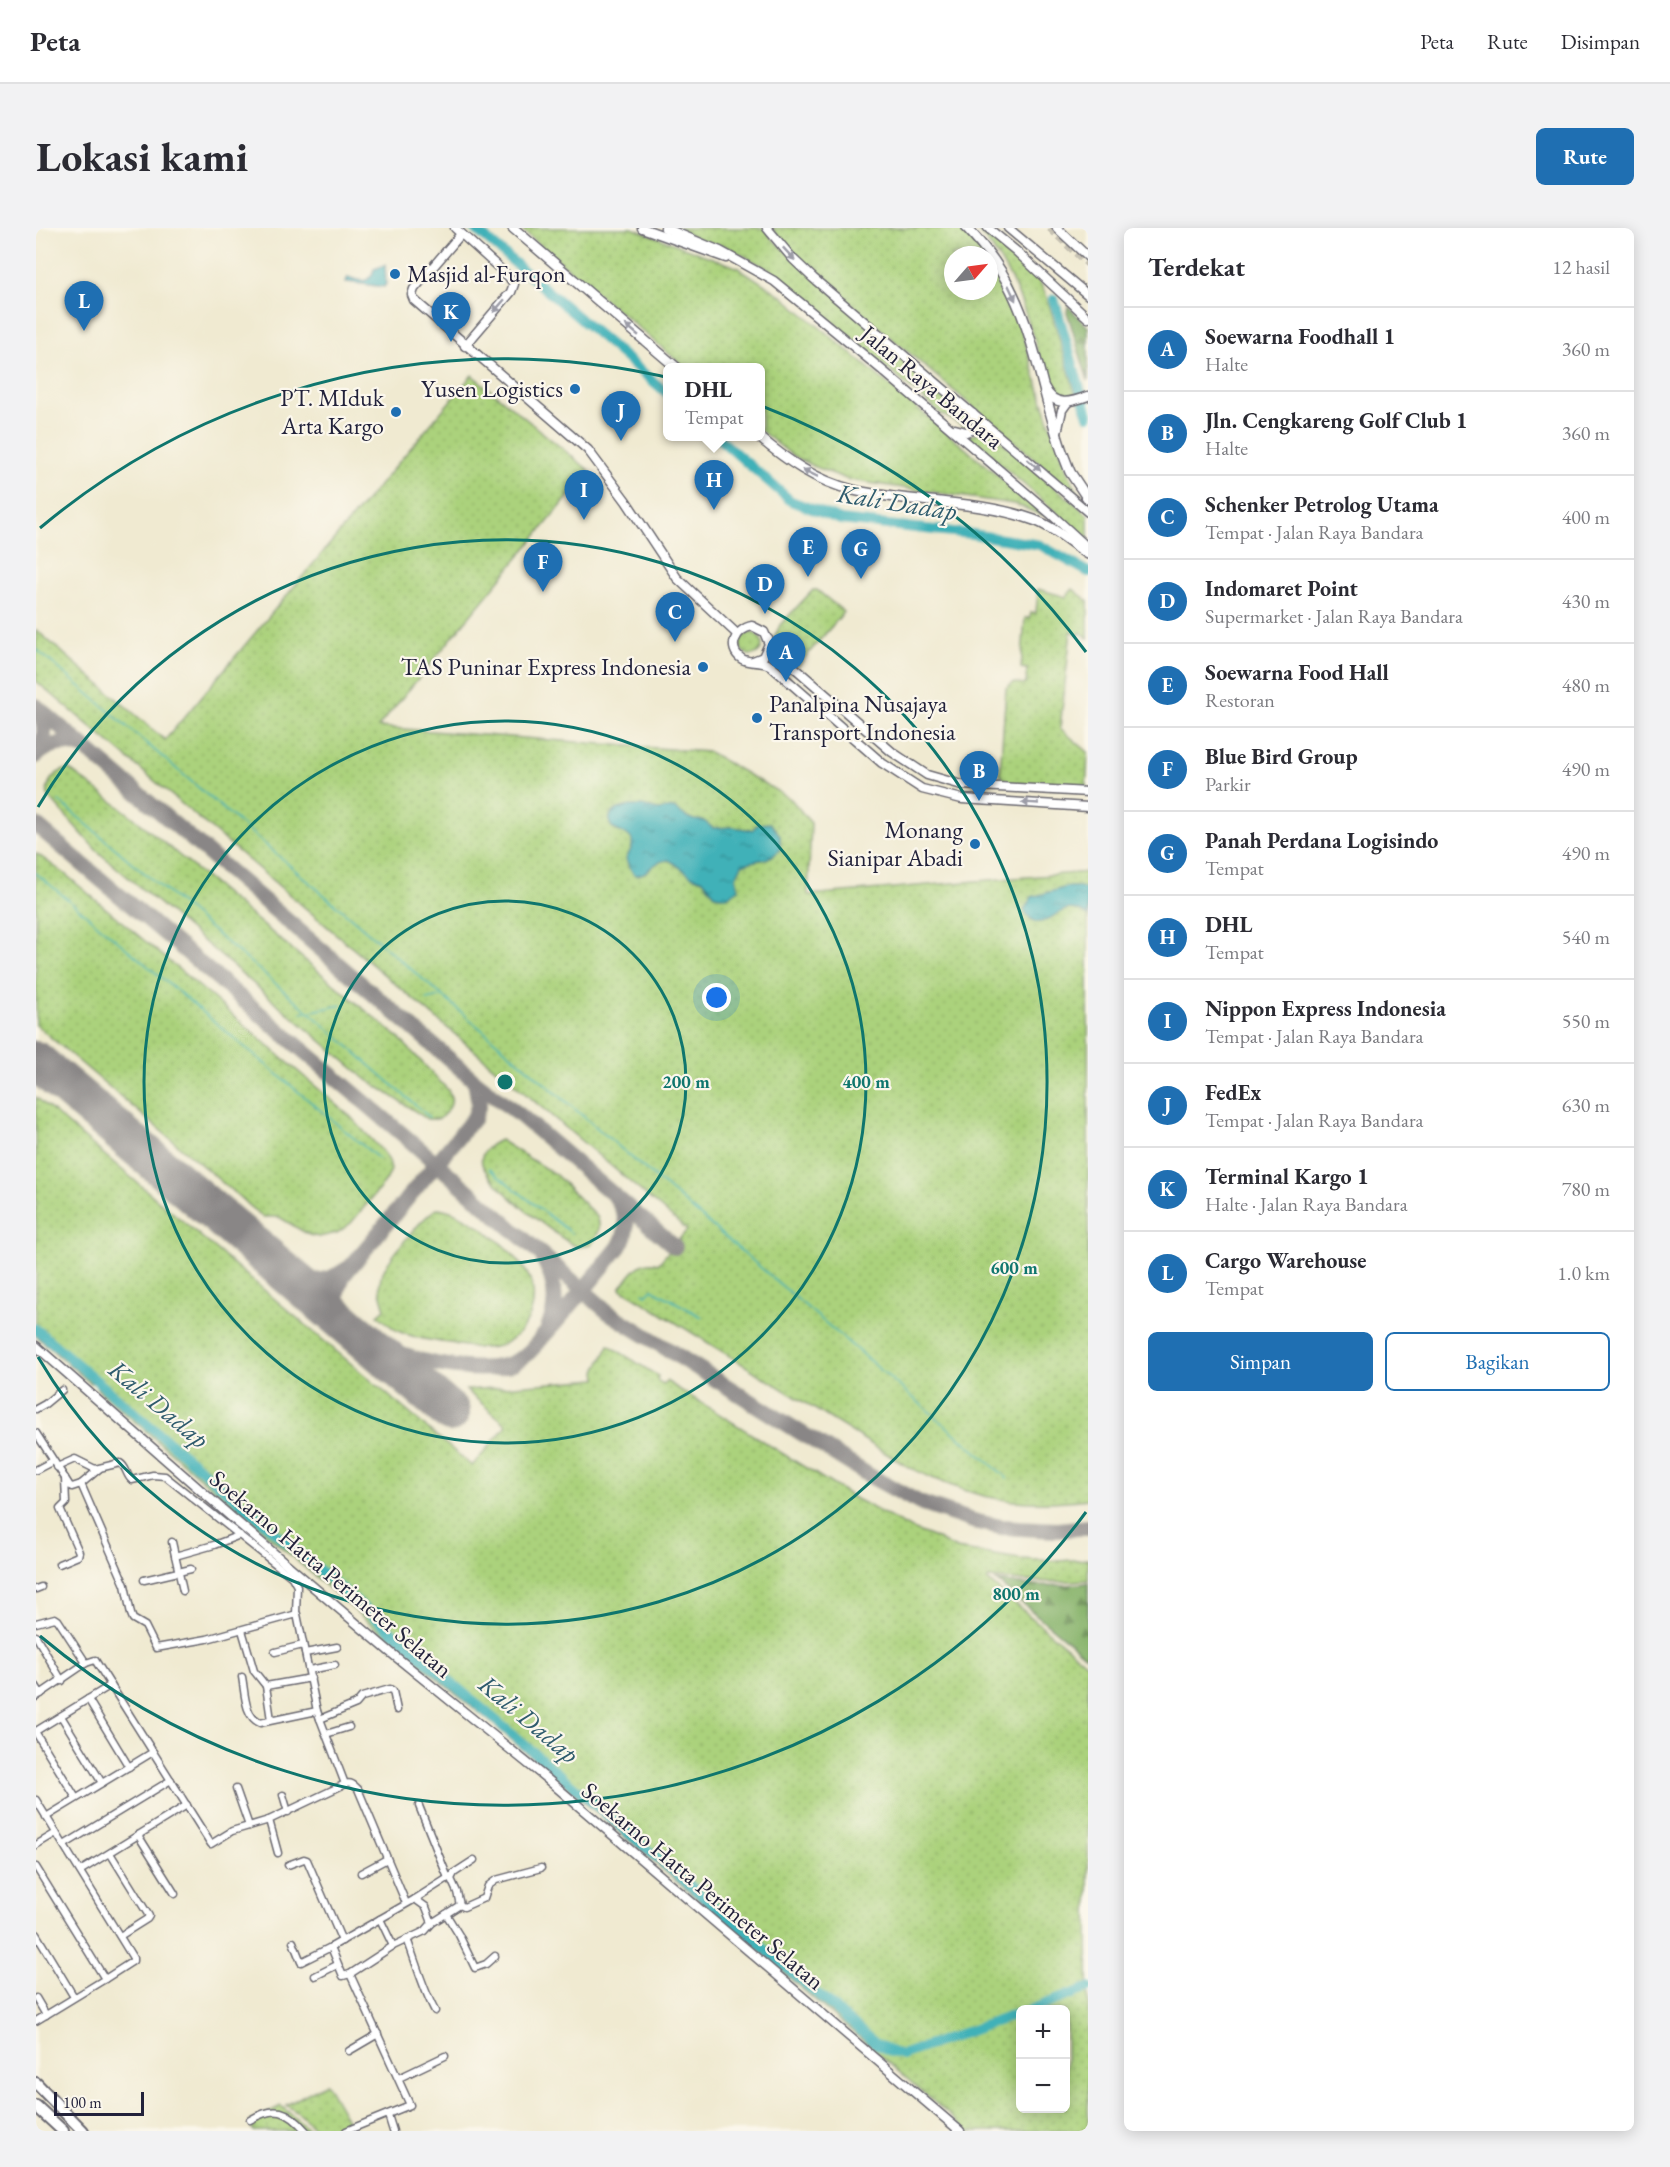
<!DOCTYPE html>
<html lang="id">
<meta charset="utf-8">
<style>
body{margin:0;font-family:"EB Garamond",serif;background:#f2f2f3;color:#2b2b33}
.controls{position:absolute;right:18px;bottom:18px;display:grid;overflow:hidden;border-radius:9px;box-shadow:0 3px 15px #0003}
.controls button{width:54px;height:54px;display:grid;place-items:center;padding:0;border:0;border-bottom:2px solid #e1e1e2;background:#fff;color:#2b2b33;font:30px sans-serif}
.compass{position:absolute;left:908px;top:18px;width:54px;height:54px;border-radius:50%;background:#fff;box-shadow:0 3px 15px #0003;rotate:62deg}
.scale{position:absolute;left:18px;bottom:15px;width:90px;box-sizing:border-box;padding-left:6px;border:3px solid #22223b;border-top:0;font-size:16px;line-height:21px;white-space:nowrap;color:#22223b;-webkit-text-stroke:4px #fbf7ec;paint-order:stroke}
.you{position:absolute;left:681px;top:770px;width:21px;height:21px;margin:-15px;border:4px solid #fff;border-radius:50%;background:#1a73e8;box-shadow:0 0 0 9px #1a73e833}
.badge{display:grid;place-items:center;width:39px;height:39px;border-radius:50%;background:#1f6fb2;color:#fff;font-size:20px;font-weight:700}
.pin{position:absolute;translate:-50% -50px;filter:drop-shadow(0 2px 3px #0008)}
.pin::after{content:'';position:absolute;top:32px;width:21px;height:18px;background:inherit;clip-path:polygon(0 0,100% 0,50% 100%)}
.popup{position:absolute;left:627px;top:135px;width:102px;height:78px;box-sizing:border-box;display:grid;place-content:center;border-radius:9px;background:#fff;filter:drop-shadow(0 2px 4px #0005);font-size:20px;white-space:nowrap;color:#7c7c81}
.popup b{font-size:22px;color:#2b2b33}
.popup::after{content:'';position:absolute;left:50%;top:100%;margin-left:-12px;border:12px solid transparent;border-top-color:#fff}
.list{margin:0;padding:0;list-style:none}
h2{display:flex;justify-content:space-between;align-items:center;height:78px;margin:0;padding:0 24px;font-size:26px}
h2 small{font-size:20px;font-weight:400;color:#7c7c81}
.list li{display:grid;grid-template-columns:39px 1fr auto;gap:18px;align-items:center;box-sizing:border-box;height:84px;padding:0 24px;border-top:2px solid #e1e1e2}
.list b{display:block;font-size:22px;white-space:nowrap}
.list p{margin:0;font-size:20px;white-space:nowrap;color:#7c7c81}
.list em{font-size:20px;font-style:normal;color:#7c7c81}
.actions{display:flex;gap:12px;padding:18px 24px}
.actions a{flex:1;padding:14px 0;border:2px solid #1f6fb2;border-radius:9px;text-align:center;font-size:21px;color:#1f6fb2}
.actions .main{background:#1f6fb2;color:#fff}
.map{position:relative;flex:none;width:1052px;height:1903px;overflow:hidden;border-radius:9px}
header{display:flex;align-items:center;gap:36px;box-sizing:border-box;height:84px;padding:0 30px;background:#fff;border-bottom:2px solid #e1e1e2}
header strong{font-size:28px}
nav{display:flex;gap:33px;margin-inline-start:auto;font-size:21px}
.intro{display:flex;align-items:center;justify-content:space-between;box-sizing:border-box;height:144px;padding:0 36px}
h1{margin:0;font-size:42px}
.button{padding:15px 27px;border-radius:9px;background:#1f6fb2;color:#fff;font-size:21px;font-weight:700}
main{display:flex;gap:36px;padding:0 36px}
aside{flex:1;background:#fff;border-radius:9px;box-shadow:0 3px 15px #0003}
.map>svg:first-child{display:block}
.grass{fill:url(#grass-dots);stroke:#667a5c;stroke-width:1.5;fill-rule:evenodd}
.forest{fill:url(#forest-firs);stroke:#556b54;stroke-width:1.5}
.water{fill:url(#water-ripples);stroke:#316a7a;stroke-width:1.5}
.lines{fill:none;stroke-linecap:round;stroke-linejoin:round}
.stream{stroke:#40b1b8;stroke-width:1.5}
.river{stroke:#40b1b8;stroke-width:10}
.taxiway{stroke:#898686;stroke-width:16}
.runway{stroke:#898686;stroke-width:40}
.secondary-tunnel{stroke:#c7c2b3;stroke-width:8;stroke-dasharray:8 4;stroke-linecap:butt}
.street-casing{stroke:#6a6870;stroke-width:9}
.secondary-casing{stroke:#6a6870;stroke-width:11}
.primary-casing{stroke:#6a6870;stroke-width:12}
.highway-casing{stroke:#6a6870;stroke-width:14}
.street{stroke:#fff;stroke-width:6}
.secondary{stroke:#fff;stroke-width:8}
.primary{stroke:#fff;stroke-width:9}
.highway{stroke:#fff;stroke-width:10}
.oneway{fill:#9c9ca7}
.ring{fill:none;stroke:#0f766e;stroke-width:3}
.poi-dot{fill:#1f6fb2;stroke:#fbf7ec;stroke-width:2}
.labels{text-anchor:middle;stroke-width:4.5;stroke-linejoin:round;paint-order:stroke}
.poi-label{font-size:24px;fill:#22223b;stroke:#fbf7ec;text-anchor:end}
.street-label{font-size:24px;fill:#22223b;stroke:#fbf7ec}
.water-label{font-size:26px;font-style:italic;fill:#2e5b6d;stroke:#fbf7ec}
.centre{fill:#0f766e;stroke:#fbf7ec;stroke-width:3}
.ring-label{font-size:18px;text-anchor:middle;font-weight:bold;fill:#0f766e;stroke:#fbf7ec;stroke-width:4.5;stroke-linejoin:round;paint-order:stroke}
</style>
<header>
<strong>Peta</strong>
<nav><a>Peta</a><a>Rute</a><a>Disimpan</a></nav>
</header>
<div class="intro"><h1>Lokasi kami</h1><a class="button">Rute</a></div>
<main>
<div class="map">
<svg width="1052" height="1903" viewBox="0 0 1052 1903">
<defs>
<pattern id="grass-dots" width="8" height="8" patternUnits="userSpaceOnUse" patternTransform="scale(1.5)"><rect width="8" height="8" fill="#abd27c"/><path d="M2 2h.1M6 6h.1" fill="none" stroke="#93b46c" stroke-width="1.8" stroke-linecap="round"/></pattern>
<pattern id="forest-firs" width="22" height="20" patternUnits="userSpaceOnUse" patternTransform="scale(1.5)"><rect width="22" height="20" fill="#88b46c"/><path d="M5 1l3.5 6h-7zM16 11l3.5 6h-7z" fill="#6f925a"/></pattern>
<pattern id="water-ripples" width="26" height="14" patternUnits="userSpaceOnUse" patternTransform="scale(1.5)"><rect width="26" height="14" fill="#40b1b8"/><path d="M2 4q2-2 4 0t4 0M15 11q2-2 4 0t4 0" fill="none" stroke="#359097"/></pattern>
</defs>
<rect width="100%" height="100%" fill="#fbf7ec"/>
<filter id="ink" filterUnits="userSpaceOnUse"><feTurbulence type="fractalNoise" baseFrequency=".0167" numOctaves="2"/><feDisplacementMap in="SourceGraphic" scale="12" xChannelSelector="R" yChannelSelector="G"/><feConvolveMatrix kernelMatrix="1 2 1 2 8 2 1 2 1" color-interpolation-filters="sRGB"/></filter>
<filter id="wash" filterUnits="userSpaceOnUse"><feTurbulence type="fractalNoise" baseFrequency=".008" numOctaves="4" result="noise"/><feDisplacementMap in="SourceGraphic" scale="24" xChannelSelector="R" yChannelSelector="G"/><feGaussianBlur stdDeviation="1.35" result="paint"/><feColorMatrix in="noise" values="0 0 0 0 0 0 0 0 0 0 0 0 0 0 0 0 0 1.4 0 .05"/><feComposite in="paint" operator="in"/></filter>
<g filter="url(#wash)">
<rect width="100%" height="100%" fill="#f0ead1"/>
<g class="grass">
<polygon points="484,0 596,0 703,40 746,68 1007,285 1006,287 978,276 813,252 777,238 756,227 725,203 724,140 649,139"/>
<polygon points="638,0 729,0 735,10 934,186 936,195 930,199 905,186 736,43 692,19 668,13"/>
<polygon points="736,0 925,0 949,27 917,27 917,63 953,63 953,33 970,59 979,82 1013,193 1036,253 1045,270 763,32"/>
<path d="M939 0H944L1002 50 1011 69 1040 167C1027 171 1019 170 1012 159 995 100 983 46 939 0Z"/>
<path d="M436 147 554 243 342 499 673 524 755 571 775 595 772 667 1052 644V1271C978 1280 939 1271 872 1239L584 1060C595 1047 603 1030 622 1036L651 1002 0 453V402L129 512Z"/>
<polygon points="946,197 1052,287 1052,311 931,208 940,206"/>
<polygon points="1002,361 1030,369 1037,361 1052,373 1052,410 1045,404 1042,408 1035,403 1024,500 1052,524 1050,561 969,555 964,545 970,460 977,455 990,456 991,441 985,440 989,390 994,390 995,384 1000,385"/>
<polygon points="777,362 781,362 808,384 761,439 740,418 739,408 744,397"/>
<circle cx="715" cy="416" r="11"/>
<path d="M33 541 97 589 364 811 412 862C420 875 413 882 403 891H391L331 852 61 623 12 568C9 554 19 543 33 541Z"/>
<polygon points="0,625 29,646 177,770 314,888 349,926 353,933 355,942 350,953 315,995 301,1005 283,1009 273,1007 243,989 227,989 0,797"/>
<path d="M0 869 436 1238 471 1197 430 1162 561 1151 560 1143 573 1117 622 1148 621 1152 627 1156 630 1153 820 1271 874 1300 902 1311 920 1321 984 1331 1022 1333 1052 1331V1352C1019 1355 987 1354 954 1350L951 1352 1052 1437V1903H932L450 1490 337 1398 70 1169 61 1161 62 1157 59 1154 54 1155 0 1108ZM984 1782H1030V1880H984Z"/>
<path d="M464 912 520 947 562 990C565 1002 562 1007 555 1017L542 1019 535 1016C508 997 482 979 459 954 455 949 448 943 446 936 443 924 455 916 464 912Z"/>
<path d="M403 980C432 985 480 1022 493 1049 506 1076 489 1111 459 1119 445 1122 428 1118 414 1115 397 1113 375 1110 360 1102 354 1098 348 1092 342 1087L349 1081C346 1071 342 1062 344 1053 346 1037 389 985 403 980Z"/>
<polygon points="290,1855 315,1899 305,1903 294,1903 293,1900 280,1903 266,1888 250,1877"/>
<polygon points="245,1878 274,1903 217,1903 214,1894"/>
</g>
<g class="forest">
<polygon points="1032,78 1052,99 1052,153 1031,84"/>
<path d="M960 1353C991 1358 1021 1359 1052 1355V1430Z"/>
</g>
<g class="water">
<path d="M349 37 350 56 348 59 310 54 312 49C325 54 334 56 338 41Z"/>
<path d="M595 578H606L622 582 638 580 651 589 658 592 668 593 677 600 697 599 716 602 722 596 734 595 744 607V622C731 635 722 630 706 637L700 649 703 661 691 669 679 667 667 652 656 648 633 632C615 633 614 647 599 647L593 639 590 631 596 619V612C591 604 587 606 580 602 576 601 575 598 574 595 571 582 586 580 595 578Z"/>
<path d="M1031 659H1045L1052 662V688C1021 663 1009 717 988 682L996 669Z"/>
</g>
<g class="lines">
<g class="stream">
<polyline points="0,421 971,1250"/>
<polyline points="23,573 272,783 393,889"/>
<polyline points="0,645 343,931"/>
<polyline points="391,772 407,768"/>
<polyline points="266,785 306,777"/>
<polyline points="453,941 535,1005"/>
<polyline points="607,1065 610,1067 616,1061 666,1089"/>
</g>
<g class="river">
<polyline points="438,0 632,166"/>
<polyline points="1018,71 1052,188"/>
<polyline points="680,208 755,273 805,292 936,306 1004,317 1052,344"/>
<polyline points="0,1101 839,1815 856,1824 866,1827 984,1785"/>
<polyline points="994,1782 1052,1760"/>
</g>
<g class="taxiway">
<polyline points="0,478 439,853 485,888 639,1019"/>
<path d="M0 480C11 494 10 511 2 526"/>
<path d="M0 528C13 515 31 512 48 520"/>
<polyline points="0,597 371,910 572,1084 834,1248 884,1275 937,1293 965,1299 1021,1302 1052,1299"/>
<path d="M508 1032C519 1053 523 1077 512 1099"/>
<path d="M249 1045C271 1057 291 1055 311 1041"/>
<path d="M313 1099C298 1083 299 1067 307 1048L438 890 443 876 439 853"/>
<path d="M315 1100C327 1107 338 1116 351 1121 381 1135 449 1149 479 1134 495 1126 501 1114 512 1103 536 1076 560 1047 583 1019 593 1003 592 987 581 972"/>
</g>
<polyline class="runway" points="0,833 414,1184"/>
</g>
</g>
<g filter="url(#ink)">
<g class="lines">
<polyline class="secondary-tunnel" points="1014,0 1052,36"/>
<defs>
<g id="street">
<polyline points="0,1181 9,1176 26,1162"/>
<polyline points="0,1205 34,1258 36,1259 45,1256 63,1241"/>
<path d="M21 1239 39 1231 59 1241 84 1235C91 1239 90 1248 96 1252L117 1247 129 1248 256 1349 261 1358 260 1386"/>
<polyline points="0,1242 17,1233"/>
<polyline points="45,1256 89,1357 95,1386 97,1391 109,1398 120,1420 171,1411 261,1386 281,1483 309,1556"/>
<polyline points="136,1314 147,1363"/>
<polyline points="139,1328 178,1317 204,1307"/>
<polyline points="23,1336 42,1328 43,1324 24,1281 30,1275 29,1250"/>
<polyline points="108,1352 155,1341"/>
<polyline points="0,1361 5,1359"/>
<polyline points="0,1395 19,1390 22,1392 50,1435"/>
<polyline points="206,1402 218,1443 230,1458 275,1450"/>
<polyline points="0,1408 26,1453"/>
<polyline points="239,1424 267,1417"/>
<polyline points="269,1425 301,1419"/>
<polyline points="273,1442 299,1437"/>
<path d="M206 1449C209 1464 208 1488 224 1495L281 1483"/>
<polyline points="0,1458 5,1466"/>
<polyline points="230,1458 235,1492"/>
<path d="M0 1469 50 1435 59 1432 175 1616 196 1603 233 1592 309 1556C315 1554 318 1557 322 1561L370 1675"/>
<polyline points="52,1471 93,1539"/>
<polyline points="25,1488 66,1555"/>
<polyline points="284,1491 320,1476 326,1469 354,1461 357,1463 361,1482"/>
<polyline points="0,1503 75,1457"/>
<polyline points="0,1505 40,1570"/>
<polyline points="290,1506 313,1499"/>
<polyline points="200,1561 213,1598"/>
<polyline points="247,1567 252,1584"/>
<polyline points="0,1572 97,1730 97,1733 69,1751"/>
<polyline points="383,1578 412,1650"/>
<polyline points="10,1589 117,1524"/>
<polyline points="233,1592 242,1625"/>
<polyline points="102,1607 139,1666"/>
<polyline points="0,1617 20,1605"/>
<polyline points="28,1617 135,1552"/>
<polyline points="74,1625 113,1688 111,1691 84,1708"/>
<polyline points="252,1637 268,1631 271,1632 306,1713"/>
<polyline points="0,1639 69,1751 0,1793"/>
<polyline points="44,1643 151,1577"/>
<polyline points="325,1645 351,1631"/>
<polyline points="415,1651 418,1645 438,1632"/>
<polyline points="424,1677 428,1679 448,1670 452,1658 460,1652 505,1640"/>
<polyline points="410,1686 423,1707 439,1740 450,1736 459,1728"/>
<polyline points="344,1691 295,1719 307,1748 314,1746 357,1718 389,1703 396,1695 424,1677 421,1664 415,1651 412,1650 379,1671"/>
<polyline points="0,1706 38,1769"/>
<path d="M371 1711C381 1737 386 1759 399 1783"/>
<polyline points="257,1714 265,1734 295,1719"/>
<polyline points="357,1718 344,1691 379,1671 390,1679 396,1695"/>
<polyline points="279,1748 301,1737"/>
<polyline points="0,1770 10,1787"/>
<polyline points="313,1823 342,1806"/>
<polyline points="363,1850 409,1828"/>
<polyline points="352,1887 357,1903"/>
<path d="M214 1892C239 1877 252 1882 270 1903"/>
<polyline points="310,1903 374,1877 314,1746"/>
</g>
<g id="secondary">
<polyline points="419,0 473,49 478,56 475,64 429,118"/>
<polyline points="606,0 690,30"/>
<polyline points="629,0 684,23 738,53 846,142 1016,287 1052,320"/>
<polyline points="731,0 757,31 777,50 1052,284"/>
<polyline points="952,0 980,23 1052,90"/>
<polyline points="972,0 1052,67"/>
<polyline points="1021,0 1052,29"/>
<polyline points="425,6 378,61 376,67 378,72 552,222 590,273 641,350 701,406"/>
<path d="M1009 160C1018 180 1036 174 1052 168"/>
<polyline points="919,201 930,204 938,201 941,193 937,186"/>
<polyline points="1021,205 1026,182 1031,175"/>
<polyline points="732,411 744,427 856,524 891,547 926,557 1052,564"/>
<path d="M717 433 727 429 733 416 728 404 716 398C700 401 690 420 706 431 715 436 726 432 735 438L846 535 886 561 926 571 1052 579"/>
<polyline points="0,1118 194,1288 354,1424 511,1551 924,1903"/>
</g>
<g id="primary">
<polyline points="477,0 641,140"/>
<path d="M931 0C949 19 965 40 976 64 1001 115 1008 173 1027 226L1034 244 1052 271"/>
<path d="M722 208C750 232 780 253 817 262 876 276 940 271 998 292 1018 299 1035 315 1052 326"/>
</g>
<g id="highway">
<polyline points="0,1855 47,1903"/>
<polyline points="0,1878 27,1903"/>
</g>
</defs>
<use href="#street" class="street-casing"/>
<use href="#secondary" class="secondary-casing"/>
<use href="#primary" class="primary-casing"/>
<use href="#highway" class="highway-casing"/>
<use href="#street" class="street"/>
<use href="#secondary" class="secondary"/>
<use href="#primary" class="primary"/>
<use href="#highway" class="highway"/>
</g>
<defs><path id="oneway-solid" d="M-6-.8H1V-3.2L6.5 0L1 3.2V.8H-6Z" transform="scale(1.5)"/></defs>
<g class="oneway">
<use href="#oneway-solid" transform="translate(753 26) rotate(47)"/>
<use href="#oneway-solid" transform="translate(976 65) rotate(65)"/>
<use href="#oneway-solid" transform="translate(463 78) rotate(131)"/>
<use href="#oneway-solid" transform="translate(596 102) rotate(-140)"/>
<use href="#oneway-solid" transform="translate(998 237) rotate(41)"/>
<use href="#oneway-solid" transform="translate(774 245) rotate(-155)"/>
<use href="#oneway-solid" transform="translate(994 575) rotate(-177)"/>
</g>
</g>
<g class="ring">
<circle cx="469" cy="854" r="181"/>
<circle cx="469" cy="854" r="361"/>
<path d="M2 579A542 542 0 1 1 2 1129"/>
<path d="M1050 1284A723 723 0 0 1 4 1408M4 300A723 723 0 0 1 1050 424"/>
</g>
<g class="poi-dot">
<circle cx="359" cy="46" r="6"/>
<circle cx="539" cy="161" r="6"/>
<circle cx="360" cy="184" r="6"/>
<circle cx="667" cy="439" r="6"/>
<circle cx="721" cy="490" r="6"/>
<circle cx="939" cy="616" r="6"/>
</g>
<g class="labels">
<g class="poi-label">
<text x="371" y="54" text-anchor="start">Masjid al-Furqon</text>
<text x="527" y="169">Yusen Logistics</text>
<text x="348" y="178">PT. MIduk<tspan x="348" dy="28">Arta Kargo</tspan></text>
<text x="655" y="447">TAS Puninar Express Indonesia</text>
<text x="733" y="484" text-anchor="start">Panalpina Nusajaya<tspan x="733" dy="28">Transport Indonesia</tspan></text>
<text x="927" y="610">Monang<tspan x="927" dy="28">Sianipar Abadi</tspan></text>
</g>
<g class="street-label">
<text transform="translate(896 159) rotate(40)" y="8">Jalan Raya Bandara</text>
<text transform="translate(295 1346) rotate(40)" y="8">Soekarno Hatta Perimeter Selatan</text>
<text transform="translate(667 1658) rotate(40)" y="8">Soekarno Hatta Perimeter Selatan</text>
</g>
<g class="water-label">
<text transform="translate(861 274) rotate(9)" y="9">Kali Dadap</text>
<text transform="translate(123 1176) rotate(40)" y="9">Kali Dadap</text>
<text transform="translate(493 1491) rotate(40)" y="9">Kali Dadap</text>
</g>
</g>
<circle cx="469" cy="854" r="9" class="centre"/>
<g class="ring-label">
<text x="650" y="860">200 m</text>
<text x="830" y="860">400 m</text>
<text x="978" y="1046">600 m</text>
<text x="980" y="1372">800 m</text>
</g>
</svg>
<div class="controls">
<button>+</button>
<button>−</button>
</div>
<svg class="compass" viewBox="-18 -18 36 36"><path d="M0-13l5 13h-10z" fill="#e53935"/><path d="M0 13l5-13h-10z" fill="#7c7c81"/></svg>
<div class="scale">100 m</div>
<div class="you"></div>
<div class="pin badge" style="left:750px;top:454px">A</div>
<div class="pin badge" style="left:943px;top:573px">B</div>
<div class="pin badge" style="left:639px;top:414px">C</div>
<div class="pin badge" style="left:729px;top:386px">D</div>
<div class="pin badge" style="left:772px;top:349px">E</div>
<div class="pin badge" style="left:507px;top:364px">F</div>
<div class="pin badge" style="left:825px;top:351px">G</div>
<div class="pin badge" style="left:678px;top:282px">H</div>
<div class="popup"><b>DHL</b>Tempat</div>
<div class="pin badge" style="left:548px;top:292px">I</div>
<div class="pin badge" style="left:585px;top:213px">J</div>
<div class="pin badge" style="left:415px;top:114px">K</div>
<div class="pin badge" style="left:48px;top:103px">L</div>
</div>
<aside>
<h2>Terdekat<small>12 hasil</small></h2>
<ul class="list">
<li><span class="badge">A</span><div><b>Soewarna Foodhall 1</b><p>Halte</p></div><em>360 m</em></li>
<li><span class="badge">B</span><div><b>Jln. Cengkareng Golf Club 1</b><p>Halte</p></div><em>360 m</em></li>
<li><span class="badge">C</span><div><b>Schenker Petrolog Utama</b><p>Tempat · Jalan Raya Bandara</p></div><em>400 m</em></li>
<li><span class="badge">D</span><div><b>Indomaret Point</b><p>Supermarket · Jalan Raya Bandara</p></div><em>430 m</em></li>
<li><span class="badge">E</span><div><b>Soewarna Food Hall</b><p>Restoran</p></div><em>480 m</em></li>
<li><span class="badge">F</span><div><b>Blue Bird Group</b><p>Parkir</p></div><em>490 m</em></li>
<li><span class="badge">G</span><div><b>Panah Perdana Logisindo</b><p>Tempat</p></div><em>490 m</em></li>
<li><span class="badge">H</span><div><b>DHL</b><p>Tempat</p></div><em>540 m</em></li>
<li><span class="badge">I</span><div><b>Nippon Express Indonesia</b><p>Tempat · Jalan Raya Bandara</p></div><em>550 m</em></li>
<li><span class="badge">J</span><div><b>FedEx</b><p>Tempat · Jalan Raya Bandara</p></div><em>630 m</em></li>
<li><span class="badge">K</span><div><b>Terminal Kargo 1</b><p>Halte · Jalan Raya Bandara</p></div><em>780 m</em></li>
<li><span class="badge">L</span><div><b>Cargo Warehouse</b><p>Tempat</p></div><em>1.0 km</em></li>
</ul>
<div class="actions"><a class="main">Simpan</a><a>Bagikan</a></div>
</aside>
</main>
